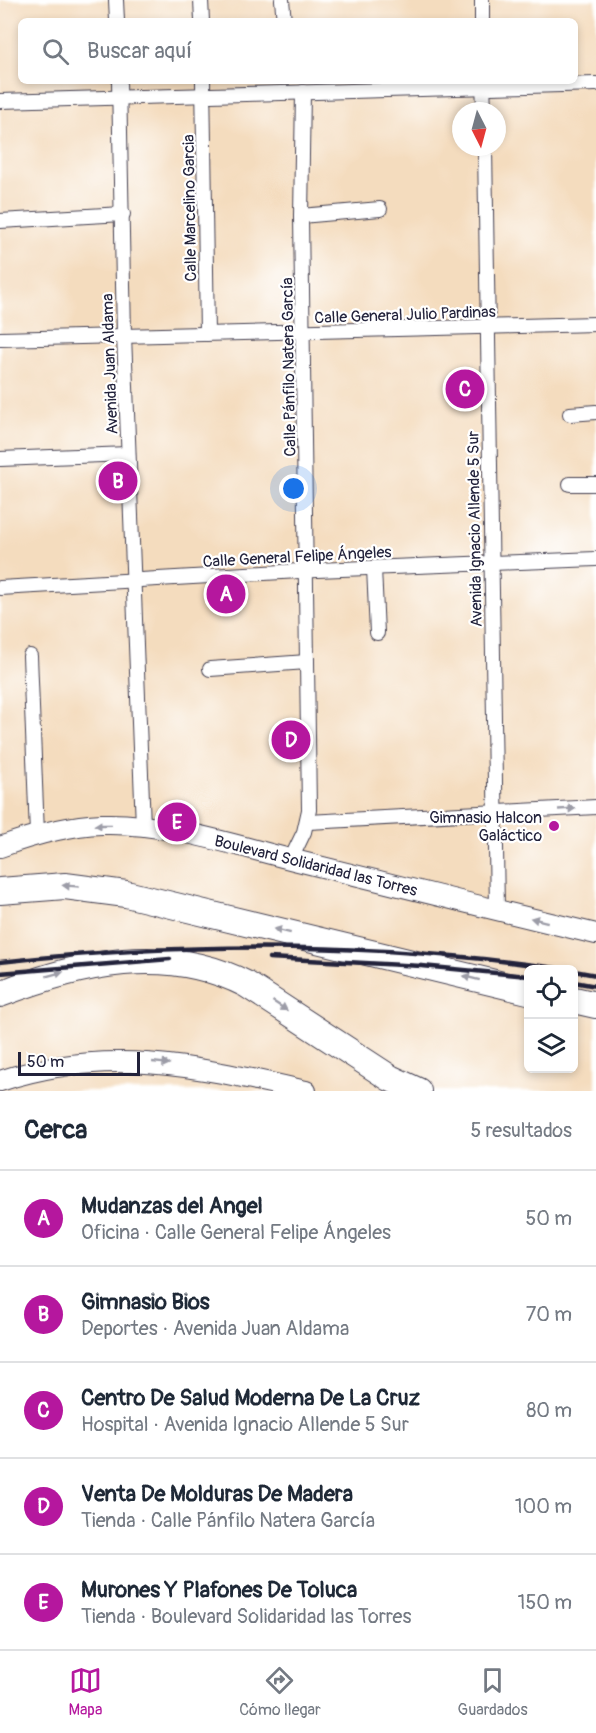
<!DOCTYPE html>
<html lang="es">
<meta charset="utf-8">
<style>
body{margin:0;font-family:Pangolin,sans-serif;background:#f6f6f7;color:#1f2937}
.controls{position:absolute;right:18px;bottom:18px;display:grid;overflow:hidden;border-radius:9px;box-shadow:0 3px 9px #0003}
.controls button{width:54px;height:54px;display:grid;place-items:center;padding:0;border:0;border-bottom:2px solid #e0e1e3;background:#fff;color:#1f2937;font:30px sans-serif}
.compass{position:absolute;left:452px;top:102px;width:54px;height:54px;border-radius:50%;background:#fff;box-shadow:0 3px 9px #0003;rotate:174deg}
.scale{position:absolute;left:18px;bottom:15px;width:122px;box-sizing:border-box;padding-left:6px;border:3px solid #22223b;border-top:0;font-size:16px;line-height:21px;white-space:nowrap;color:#22223b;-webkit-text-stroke:4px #fff;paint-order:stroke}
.you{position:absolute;left:294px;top:489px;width:21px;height:21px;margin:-15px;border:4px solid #fff;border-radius:50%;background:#1a73e8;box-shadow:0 0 0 9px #1a73e833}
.badge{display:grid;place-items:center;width:39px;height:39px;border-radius:50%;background:#b5179e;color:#fff;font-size:20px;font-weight:700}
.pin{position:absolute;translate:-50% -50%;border:3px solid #fff;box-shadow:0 2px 6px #0006}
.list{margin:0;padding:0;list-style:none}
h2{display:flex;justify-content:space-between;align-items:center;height:78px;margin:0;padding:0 24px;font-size:26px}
h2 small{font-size:20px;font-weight:400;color:#747a83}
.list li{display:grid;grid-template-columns:39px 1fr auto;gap:18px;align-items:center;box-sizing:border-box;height:96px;padding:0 24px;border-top:2px solid #e0e1e3}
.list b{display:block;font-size:22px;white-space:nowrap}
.list p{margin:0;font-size:20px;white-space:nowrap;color:#747a83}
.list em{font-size:20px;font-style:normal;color:#747a83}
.icon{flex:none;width:33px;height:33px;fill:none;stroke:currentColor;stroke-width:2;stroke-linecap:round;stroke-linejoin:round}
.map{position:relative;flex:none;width:596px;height:1091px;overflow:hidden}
.search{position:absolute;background:#fff;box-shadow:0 3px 9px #0003;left:18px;right:18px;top:18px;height:66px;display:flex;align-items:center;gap:15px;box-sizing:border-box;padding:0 21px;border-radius:9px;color:#747a83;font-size:22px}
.sheet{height:558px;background:#fff}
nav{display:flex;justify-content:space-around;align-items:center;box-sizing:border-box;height:84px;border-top:2px solid #e0e1e3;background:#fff;font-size:16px;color:#747a83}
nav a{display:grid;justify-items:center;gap:3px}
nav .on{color:#b5179e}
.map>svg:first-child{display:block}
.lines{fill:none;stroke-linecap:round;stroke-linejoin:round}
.street-casing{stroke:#423e4f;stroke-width:16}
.secondary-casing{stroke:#423e4f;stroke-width:22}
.highway-casing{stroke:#423e4f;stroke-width:28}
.street{stroke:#fff;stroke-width:14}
.secondary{stroke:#fff;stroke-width:20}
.highway{stroke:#fff;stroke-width:26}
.rail{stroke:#22223b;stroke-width:4.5}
.oneway{fill:#9c9ca7}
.poi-dot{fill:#b5179e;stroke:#fff;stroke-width:2}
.labels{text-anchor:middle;stroke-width:4.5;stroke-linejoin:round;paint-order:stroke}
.street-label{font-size:16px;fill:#22223b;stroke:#fff}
.poi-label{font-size:16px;fill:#22223b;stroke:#fff;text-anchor:end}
</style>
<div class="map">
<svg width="596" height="1091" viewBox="0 0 596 1091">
<rect width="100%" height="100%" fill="#fff"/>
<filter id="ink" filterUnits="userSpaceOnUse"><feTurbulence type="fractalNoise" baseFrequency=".0167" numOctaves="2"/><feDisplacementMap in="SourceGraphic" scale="12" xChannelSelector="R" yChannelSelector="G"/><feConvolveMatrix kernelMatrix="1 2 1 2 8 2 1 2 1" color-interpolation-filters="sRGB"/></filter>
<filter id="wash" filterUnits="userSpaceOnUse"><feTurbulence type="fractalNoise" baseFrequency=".008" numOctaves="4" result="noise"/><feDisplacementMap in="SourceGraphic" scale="24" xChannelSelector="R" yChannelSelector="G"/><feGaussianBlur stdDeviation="1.35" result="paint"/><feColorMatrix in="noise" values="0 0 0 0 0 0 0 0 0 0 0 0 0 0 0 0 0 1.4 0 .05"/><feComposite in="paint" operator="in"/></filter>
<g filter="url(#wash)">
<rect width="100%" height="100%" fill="#f4dcbe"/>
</g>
<g filter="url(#ink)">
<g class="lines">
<defs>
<g id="street">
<polyline points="116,0 117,21"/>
<polyline points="201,0 202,21"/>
<polyline points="282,0 284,21"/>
<polyline points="482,0 482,21"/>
<polyline points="119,81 124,335 143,826"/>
<polyline points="203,81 207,334"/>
<polyline points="483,81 484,111"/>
<polyline points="0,101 596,84"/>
<polyline points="485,147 497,910"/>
<polyline points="301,216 380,209"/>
<polyline points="0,221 123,214"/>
<polyline points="0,339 596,324"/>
<polyline points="570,414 596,412"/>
<polyline points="0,459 128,454"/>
<polyline points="570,484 596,484"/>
<polyline points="374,568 377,633"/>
<polyline points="0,588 317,570 596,559"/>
<polyline points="30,656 37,834"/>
<polyline points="210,669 307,662"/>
<polyline points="308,822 596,807"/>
<polyline points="291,859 304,832 309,810 301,216 303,92"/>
</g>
<g id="secondary">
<path d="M0 847C33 835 67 825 102 824 166 822 233 845 294 860 395 885 495 910 596 934"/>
<path d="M0 1081C109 1045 199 1067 306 1091"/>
</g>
<g id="highway">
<polyline points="0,891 65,886 126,894 528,991"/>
<path d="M0 994C80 963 167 943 246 984L390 1078 418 1091"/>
<polyline points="574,1000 596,1005"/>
</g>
</defs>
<use href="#street" class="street-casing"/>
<use href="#secondary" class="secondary-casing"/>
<use href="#highway" class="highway-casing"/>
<use href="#street" class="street"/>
<use href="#secondary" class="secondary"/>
<use href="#highway" class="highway"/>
<g class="rail">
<polyline points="269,958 422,966 528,976"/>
<path d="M0 962C185 942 377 942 562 969"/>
<polyline points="574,971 596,975"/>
<polyline points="0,973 170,959"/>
<polyline points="574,982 596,986"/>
</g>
</g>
<defs><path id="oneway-solid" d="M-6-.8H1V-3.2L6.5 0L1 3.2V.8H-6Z" transform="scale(1.5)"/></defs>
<g class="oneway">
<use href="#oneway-solid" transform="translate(567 809) rotate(-3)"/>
<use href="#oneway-solid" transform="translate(103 825) rotate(179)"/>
<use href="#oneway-solid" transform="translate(71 886) rotate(-176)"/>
<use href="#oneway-solid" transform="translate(539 920) rotate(-166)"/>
<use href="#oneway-solid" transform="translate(282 931) rotate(-166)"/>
<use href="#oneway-solid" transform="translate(55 974) rotate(-15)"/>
<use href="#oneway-solid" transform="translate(471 978) rotate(-166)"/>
<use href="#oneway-solid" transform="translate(280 1006) rotate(33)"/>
<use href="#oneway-solid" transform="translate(161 1063) rotate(6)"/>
</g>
</g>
<circle class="poi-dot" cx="554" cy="826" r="6"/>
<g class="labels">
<g class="street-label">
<text transform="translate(189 208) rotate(-91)" y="6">Calle Marcelino Garcia</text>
<text transform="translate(405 314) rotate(-2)" y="6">Calle General Julio Pardinas</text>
<text transform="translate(109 364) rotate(-92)" y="6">Avenida Juan Aldama</text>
<text transform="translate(288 367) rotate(-91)" y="6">Calle Pánfilo Natera García</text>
<text transform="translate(474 529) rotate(-91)" y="6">Avenida Ignacio Allende 5 Sur</text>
<text transform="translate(297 556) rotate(-3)" y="6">Calle General Felipe Ángeles</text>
<text transform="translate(316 865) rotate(14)" y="6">Boulevard Solidaridad las Torres</text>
</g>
<g class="poi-label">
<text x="542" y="823">Gimnasio Halcon<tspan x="542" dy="18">Galáctico</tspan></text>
</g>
</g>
</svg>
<div class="controls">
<button><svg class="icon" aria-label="locate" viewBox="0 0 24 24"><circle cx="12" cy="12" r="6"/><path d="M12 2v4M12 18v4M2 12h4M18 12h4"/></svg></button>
<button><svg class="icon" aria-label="layers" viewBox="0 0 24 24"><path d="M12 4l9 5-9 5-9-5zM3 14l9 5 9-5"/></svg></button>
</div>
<svg class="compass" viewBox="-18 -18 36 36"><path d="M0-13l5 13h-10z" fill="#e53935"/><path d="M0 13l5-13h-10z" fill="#747a83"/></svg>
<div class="scale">50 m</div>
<div class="you"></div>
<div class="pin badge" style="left:226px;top:594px">A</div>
<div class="pin badge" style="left:118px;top:481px">B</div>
<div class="pin badge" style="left:465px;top:389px">C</div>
<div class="pin badge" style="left:291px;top:740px">D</div>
<div class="pin badge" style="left:177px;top:822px">E</div>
<div class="search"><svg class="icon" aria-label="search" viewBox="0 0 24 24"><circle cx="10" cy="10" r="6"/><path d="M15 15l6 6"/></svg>Buscar aquí</div>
</div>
<section class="sheet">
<h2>Cerca<small>5 resultados</small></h2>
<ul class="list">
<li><span class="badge">A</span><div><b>Mudanzas del Angel</b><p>Oficina · Calle General Felipe Ángeles</p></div><em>50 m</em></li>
<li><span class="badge">B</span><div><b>Gimnasio Bios</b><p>Deportes · Avenida Juan Aldama</p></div><em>70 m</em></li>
<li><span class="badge">C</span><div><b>Centro De Salud Moderna De La Cruz</b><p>Hospital · Avenida Ignacio Allende 5 Sur</p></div><em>80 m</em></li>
<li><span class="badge">D</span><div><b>Venta De Molduras De Madera</b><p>Tienda · Calle Pánfilo Natera García</p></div><em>100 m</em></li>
<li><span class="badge">E</span><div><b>Murones Y Plafones De Toluca</b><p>Tienda · Boulevard Solidaridad las Torres</p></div><em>150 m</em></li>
</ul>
</section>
<nav>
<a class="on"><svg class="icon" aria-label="map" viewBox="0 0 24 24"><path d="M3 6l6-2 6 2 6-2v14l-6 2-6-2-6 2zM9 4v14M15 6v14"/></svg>Mapa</a>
<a><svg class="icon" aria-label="directions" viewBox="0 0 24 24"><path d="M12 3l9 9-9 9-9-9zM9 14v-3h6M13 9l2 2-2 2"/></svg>Cómo llegar</a>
<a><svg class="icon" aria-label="saved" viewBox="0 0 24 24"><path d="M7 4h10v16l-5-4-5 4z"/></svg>Guardados</a>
</nav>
